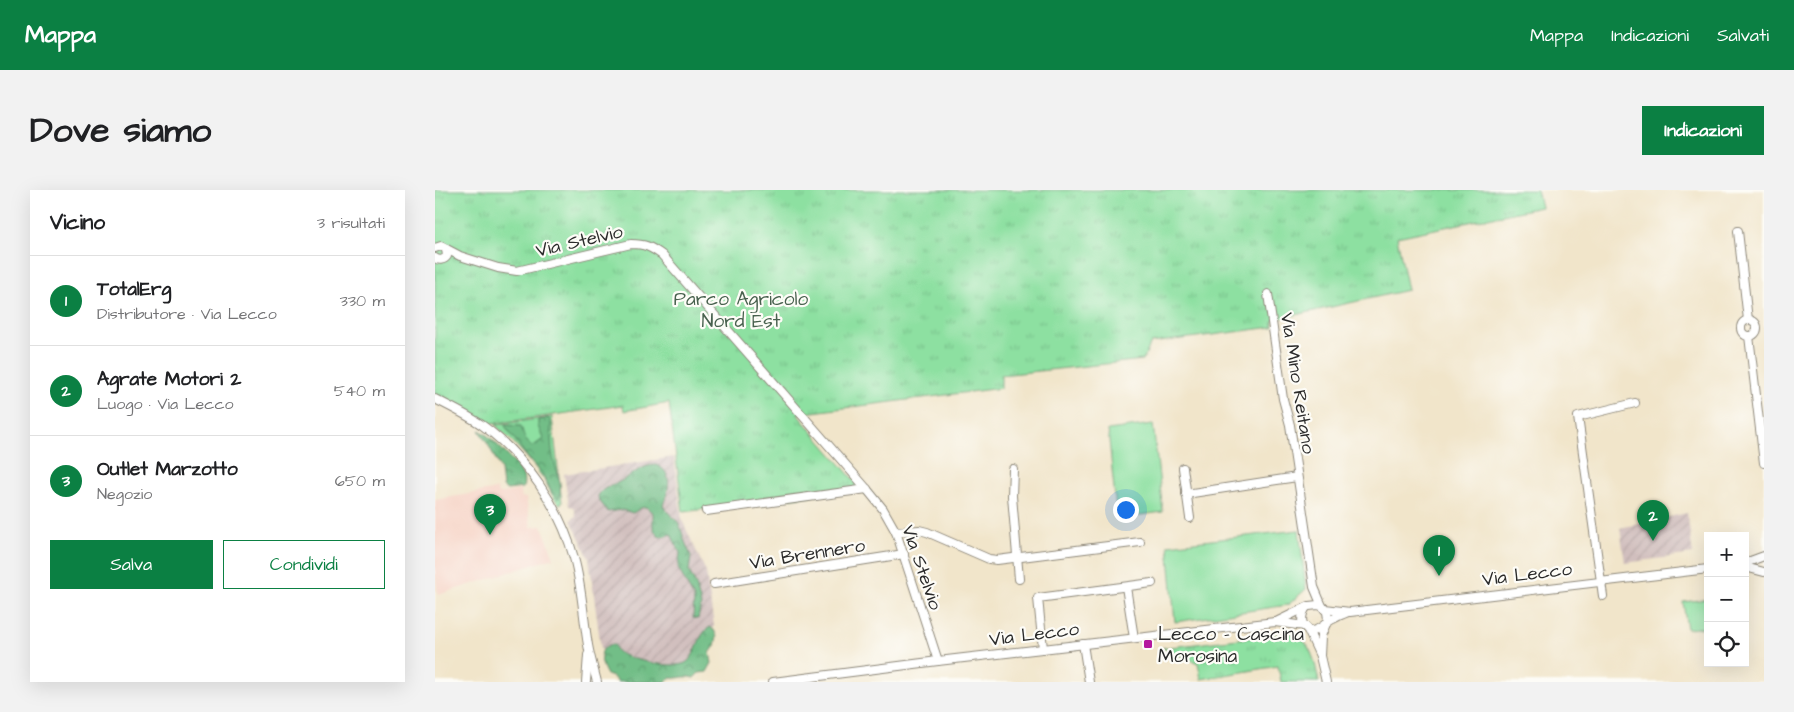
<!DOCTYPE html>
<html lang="it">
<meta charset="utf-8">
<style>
body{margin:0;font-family:"Architects Daughter",sans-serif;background:#f2f2f2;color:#202124}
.controls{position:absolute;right:15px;bottom:15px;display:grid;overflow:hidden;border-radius:0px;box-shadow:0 5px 20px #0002}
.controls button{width:45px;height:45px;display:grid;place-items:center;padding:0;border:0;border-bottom:1px solid #e0e0e0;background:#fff;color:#202124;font:25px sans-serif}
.you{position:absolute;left:690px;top:319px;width:18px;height:18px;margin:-12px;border:4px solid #fff;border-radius:50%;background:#1a73e8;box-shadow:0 0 0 8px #1a73e833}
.badge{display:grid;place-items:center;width:32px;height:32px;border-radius:50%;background:#0b8043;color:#fff;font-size:16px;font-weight:700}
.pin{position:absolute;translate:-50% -41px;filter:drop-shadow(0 1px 2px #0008)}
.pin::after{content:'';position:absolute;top:26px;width:18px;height:15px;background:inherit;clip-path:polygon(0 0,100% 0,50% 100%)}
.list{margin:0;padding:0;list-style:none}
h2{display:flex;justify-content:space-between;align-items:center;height:65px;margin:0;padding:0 20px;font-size:21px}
h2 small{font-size:16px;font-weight:400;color:#757577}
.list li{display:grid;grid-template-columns:32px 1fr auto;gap:15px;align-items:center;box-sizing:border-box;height:90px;padding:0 20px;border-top:1px solid #e0e0e0}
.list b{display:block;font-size:19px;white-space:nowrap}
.list p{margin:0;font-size:16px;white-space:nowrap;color:#757577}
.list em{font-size:16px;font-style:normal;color:#757577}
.actions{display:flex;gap:10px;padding:15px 20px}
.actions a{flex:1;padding:11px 0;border:1px solid #0b8043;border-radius:0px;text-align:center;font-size:18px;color:#0b8043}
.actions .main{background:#0b8043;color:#fff}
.icon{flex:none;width:28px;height:28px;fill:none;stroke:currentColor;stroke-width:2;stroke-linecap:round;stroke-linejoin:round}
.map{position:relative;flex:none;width:1329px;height:492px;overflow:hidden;border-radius:0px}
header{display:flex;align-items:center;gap:30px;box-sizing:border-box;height:70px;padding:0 25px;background:#0b8043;color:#fff}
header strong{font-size:24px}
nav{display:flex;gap:28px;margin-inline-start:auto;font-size:18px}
.intro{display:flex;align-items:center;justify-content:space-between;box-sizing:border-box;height:120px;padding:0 30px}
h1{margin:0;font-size:35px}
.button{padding:12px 22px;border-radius:0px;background:#0b8043;color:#fff;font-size:18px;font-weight:700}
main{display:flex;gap:30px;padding:0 30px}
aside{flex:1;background:#fff;border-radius:0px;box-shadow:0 5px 20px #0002}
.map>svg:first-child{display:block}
.built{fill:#f6d2c4}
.industrial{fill:url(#industrial-furrows)}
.grass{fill:#8de0a1;stroke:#5c8666}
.forest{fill:url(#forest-crowns);stroke:#4e7459}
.park{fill:url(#park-tufts);stroke:#5c8666}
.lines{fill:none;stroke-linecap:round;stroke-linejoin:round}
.minor-casing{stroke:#8e887a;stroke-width:10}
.minor{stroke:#fff;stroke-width:8}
.poi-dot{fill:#b5179e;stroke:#fdfcf7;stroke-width:2}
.labels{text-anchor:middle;stroke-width:4.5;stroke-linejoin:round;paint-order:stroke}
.street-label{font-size:19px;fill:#2b2b2b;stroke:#fdfcf7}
.park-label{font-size:19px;fill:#48614e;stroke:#fdfcf7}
.poi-label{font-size:19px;fill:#2b2b2b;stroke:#fdfcf7;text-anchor:start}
</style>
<header>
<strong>Mappa</strong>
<nav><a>Mappa</a><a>Indicazioni</a><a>Salvati</a></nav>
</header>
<div class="intro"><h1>Dove siamo</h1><a class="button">Indicazioni</a></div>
<main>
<aside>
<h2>Vicino<small>3 risultati</small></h2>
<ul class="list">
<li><span class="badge">1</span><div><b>TotalErg</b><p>Distributore · Via Lecco</p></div><em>330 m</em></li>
<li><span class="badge">2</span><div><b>Agrate Motori 2</b><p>Luogo · Via Lecco</p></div><em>540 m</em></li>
<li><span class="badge">3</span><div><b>Outlet Marzotto</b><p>Negozio</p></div><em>650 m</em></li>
</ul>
<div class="actions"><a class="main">Salva</a><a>Condividi</a></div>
</aside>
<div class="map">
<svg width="1329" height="492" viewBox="0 0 1329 492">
<defs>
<pattern id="industrial-furrows" width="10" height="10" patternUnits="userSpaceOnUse" patternTransform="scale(1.25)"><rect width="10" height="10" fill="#d1bfbe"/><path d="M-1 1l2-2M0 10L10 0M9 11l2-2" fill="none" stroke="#b4a4a3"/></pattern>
<pattern id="forest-crowns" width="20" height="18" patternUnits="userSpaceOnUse" patternTransform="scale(1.25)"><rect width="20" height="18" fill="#72be87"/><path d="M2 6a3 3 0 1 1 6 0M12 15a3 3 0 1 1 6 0" fill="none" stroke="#5e9b6f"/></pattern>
<pattern id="park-tufts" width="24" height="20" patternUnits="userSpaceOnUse" patternTransform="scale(1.25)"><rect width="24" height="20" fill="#8de0a1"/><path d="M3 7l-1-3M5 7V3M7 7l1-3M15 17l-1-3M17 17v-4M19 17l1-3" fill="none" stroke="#7ac08b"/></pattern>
</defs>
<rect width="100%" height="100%" fill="#fdfcf7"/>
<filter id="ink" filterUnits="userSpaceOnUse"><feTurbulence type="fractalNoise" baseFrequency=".02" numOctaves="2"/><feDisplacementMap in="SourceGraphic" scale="10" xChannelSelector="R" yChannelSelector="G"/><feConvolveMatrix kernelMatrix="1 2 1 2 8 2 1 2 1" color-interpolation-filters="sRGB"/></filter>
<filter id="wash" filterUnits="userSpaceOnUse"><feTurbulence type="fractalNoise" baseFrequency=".0096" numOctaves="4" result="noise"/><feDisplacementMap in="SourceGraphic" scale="20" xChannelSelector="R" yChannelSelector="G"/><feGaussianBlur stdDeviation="1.12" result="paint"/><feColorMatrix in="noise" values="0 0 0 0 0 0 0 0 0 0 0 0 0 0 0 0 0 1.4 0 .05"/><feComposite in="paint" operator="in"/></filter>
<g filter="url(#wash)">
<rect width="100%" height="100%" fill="#f1e5ca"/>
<polygon class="built" points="62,299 63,304 85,300 86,307 91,308 96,337 107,336 119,368 3,405 0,383 0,310"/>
<g class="industrial">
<polygon points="239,267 247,330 271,382 279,436 254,476 206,477 166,459 154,368 136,330 141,326 139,317 134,316 129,284"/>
<polygon points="1252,323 1258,364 1190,373 1185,338"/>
</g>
<g class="grass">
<path d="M117 227 127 313 125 314C117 309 114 296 108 288 94 268 78 251 60 235Z"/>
<polygon points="718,234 728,322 682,328 673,240"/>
<polygon points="864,340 871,399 853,415 740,432 733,355"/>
<polygon points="1273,409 1273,437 1252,439 1248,412"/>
</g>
<g class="forest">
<path d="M112 228 115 230 116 234C116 244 116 256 118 266 120 279 130 297 123 309L117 302 106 282 93 268 70 236V235L86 236 90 249 97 257 108 249 103 236V230Z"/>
<path d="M44 240C52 242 85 277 88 286 89 289 89 294 88 298L72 300 68 297 66 280 55 258Z"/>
<path d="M221 275C239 282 234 301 228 315L230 319 244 333 250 352 256 366 254 381 261 395 266 415 263 429 258 428 259 408 243 378 245 363 236 344 227 347 223 346 218 338V323L211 317 206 318 198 323 187 320 173 322 164 310 163 306C167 297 178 296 186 291 198 285 206 275 221 275Z"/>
<path d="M275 437 279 440 282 447 280 456 275 463 277 473 272 482 264 483 259 488C248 485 245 489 235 488L230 492H182L178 487 172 485C165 473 161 456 179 454 181 457 181 461 185 463 195 470 242 480 252 472 263 463 262 445 275 437Z"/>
</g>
<g class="park">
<polygon points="0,0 1102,0 1106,17 962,47 973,100 838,130 838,137 716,153 708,170 566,185 566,198 362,224 423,295 421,300 248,322 234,213 189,221 188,215 50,235 0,206"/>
<path d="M854 443C876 447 880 473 884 492H846L843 476 766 489 763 473 727 458Z"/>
</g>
</g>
<g filter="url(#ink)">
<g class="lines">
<defs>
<g id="minor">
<polyline points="1303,41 1313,130"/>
<path d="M0 58 6 56 25 66 63 78 82 81 196 54C210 54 216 57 227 65L431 298 448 319 461 342 503 471"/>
<path d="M0 68C4 71 9 70 12 66L11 59"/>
<polyline points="833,104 848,209 855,235 879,397 887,416"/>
<circle cx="1314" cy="138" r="8"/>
<polyline points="1314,146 1329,273"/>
<path d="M0 209C16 217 32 225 47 235 90 266 125 317 139 368 147 396 148 426 153 455 155 467 159 480 162 492"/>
<polyline points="748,278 755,328"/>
<polyline points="578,279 577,306 584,389"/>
<polyline points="751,304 862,287"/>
<polyline points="271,321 432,299"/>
<polyline points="461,342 484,340 492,342 554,369 562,370 705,352"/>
<polyline points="1310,373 1329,366"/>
<polyline points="1310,377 1329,382"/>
<polyline points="279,394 469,364"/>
<polyline points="691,397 699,448"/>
<polyline points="1168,406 1143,227 1200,213"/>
<path d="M870 419C867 424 866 428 868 434 877 450 889 433 898 429 903 426 908 424 913 422"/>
<polyline points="890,419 915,422 1273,379"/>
<polyline points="843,431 874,416 883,415 887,416 892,422 893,429 886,446 885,466"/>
<polyline points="872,438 885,466 891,492"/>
<polyline points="648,454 654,492"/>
<polyline points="608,459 603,408 717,393"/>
<polyline points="151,492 153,465"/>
<polyline points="338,492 503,471 840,432 870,436"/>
</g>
</defs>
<use href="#minor" class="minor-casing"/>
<use href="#minor" class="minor"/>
</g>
</g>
<rect class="poi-dot" x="708" y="449" width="10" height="10" rx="2.5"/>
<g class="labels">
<g class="street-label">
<text transform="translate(144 50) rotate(-13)" y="7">Via Stelvio</text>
<text transform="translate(864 193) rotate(81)" y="7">Via Mino Reitano</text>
<text transform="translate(372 363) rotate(-9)" y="7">Via Brennero</text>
<text transform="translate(488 377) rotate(71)" y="7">Via Stelvio</text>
<text transform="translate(1092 383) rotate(-7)" y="7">Via Lecco</text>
<text transform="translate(599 443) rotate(-7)" y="7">Via Lecco</text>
</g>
<g class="park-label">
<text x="306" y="115">Parco Agricolo<tspan x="306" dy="22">Nord Est</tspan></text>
</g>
<g class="poi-label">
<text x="723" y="450">Lecco - Cascina<tspan x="723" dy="22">Morosina</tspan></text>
</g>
</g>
</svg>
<div class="controls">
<button>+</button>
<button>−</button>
<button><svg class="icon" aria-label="locate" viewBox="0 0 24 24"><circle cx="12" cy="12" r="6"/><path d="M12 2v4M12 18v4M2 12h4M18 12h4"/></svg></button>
</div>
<div class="you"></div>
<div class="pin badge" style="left:1004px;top:386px">1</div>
<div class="pin badge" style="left:1218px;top:351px">2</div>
<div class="pin badge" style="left:55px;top:345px">3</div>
</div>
</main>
